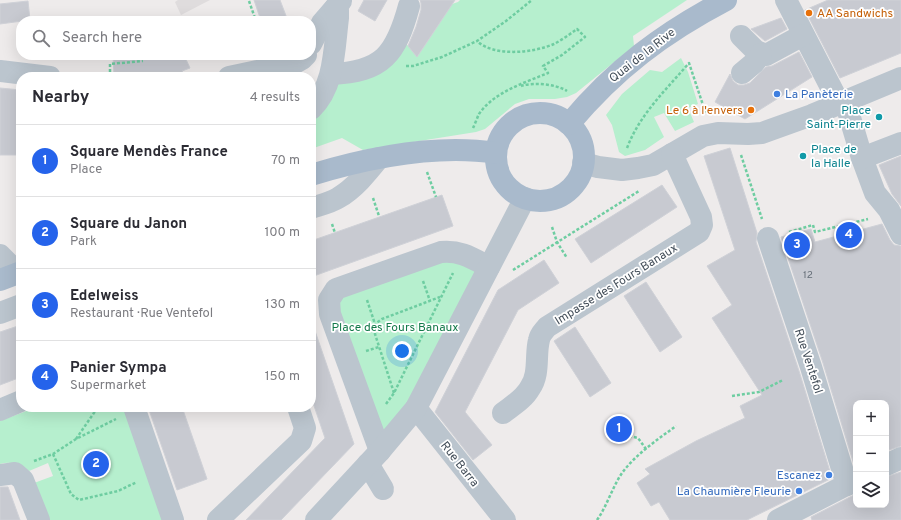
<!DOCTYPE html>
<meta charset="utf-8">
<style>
body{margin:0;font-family:Overpass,sans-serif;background:#f7f7f7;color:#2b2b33}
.controls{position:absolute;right:12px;bottom:12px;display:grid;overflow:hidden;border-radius:8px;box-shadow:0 4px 16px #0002}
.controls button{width:36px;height:36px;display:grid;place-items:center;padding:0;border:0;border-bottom:1px solid #e1e1e2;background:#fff;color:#2b2b33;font:20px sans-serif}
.you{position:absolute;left:402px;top:351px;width:14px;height:14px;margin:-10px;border:3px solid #fff;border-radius:50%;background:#1a73e8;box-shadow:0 0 0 6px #1a73e833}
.badge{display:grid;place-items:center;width:26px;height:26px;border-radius:50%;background:#2563eb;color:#fff;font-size:13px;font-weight:700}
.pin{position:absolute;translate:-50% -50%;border:2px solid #fff;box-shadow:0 1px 4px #0006}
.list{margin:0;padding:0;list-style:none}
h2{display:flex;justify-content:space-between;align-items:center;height:52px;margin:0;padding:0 16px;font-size:17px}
h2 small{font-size:13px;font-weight:400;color:#7c7c81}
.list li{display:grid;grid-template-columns:26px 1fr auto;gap:12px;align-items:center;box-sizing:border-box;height:72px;padding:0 16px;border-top:1px solid #e1e1e2}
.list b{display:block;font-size:15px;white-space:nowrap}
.list p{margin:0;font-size:13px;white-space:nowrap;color:#7c7c81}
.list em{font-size:13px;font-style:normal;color:#7c7c81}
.icon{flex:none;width:22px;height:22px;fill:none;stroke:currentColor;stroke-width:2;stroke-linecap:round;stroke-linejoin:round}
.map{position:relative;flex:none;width:901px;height:520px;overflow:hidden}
.search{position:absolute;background:#fff;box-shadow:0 4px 16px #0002;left:16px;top:16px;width:300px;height:44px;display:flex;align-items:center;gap:10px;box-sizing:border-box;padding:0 14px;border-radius:16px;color:#7c7c81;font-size:15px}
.panel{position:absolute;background:#fff;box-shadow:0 4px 16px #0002;left:16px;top:72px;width:300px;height:340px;border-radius:16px}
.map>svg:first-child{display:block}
.education{fill:#dfdcdd}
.green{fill:#b6efce}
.building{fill:#c8cad1;stroke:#cfd1d7}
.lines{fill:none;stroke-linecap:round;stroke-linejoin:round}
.path{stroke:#6ecda1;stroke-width:2.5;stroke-dasharray:3 2;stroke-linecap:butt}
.minor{stroke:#bbc5ce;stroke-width:22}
.major{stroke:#a9bacc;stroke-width:22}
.food-dot{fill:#e8710a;stroke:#fff;stroke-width:1.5}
.shop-dot{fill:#3f7fe0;stroke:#fff;stroke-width:1.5}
.culture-dot{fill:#0f9aa8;stroke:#fff;stroke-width:1.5}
.labels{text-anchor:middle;stroke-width:3.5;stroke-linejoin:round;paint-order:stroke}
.number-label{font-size:10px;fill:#646d77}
.food-label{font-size:12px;fill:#c56008;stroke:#fff;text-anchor:start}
.street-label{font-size:12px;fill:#434e59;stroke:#fff}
.shop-label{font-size:12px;fill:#366cbe;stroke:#fff;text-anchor:end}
.culture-label{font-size:12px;fill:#0d838f;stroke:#fff;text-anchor:end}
.park-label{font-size:12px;fill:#147a4a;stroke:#fff}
</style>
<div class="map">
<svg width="901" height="520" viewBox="0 0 901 520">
<rect width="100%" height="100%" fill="#eeebeb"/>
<polygon class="education" points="178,0 210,0 181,15 175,2"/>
<g class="green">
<polygon points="460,0 687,0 633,36 634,46 576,93 567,97 555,99 529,99 515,104 485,129 476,132 363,150 342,138 311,149 311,109 327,87 404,41 417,57 452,4 458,2"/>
<polygon points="681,58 688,72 698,104 688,108 694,122 675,131 664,113 654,117 664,137 645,150 625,156 619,152 612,125 606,115 622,94 650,70 662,72"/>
<polygon points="441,252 489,267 380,451 330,314 336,289"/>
<path d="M37 407H124L163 520H48L34 483 53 476 48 463 29 471C20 464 11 461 0 464V421Z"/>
</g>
<g class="building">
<polygon points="254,0 280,0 288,21 261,21"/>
<polygon points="364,0 387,0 375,21 358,11"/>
<polygon points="420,0 455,0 417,57 408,46 416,27 421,10 421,3"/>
<polygon points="828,0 901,0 901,53 840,78 805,10"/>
<polygon points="28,1 30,20 0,24 0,4"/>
<polygon points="781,18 787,29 765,41 751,29"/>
<polygon points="799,52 812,77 745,119 715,102 730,74 733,81 738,85 744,85 750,83 766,67 772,66"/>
<polygon points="113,55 184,55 190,68 182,71 185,77 114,77"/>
<polygon points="0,88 21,90 21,155 0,155"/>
<polygon points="730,148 757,233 756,242 799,371 832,478 747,520 670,520 659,502 651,506 637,483 650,474 645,469 696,441 745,418 740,406 762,395 712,318 732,305 707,266 735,250 704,156"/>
<polygon points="901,156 901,206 892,194 879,165"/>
<polygon points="662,185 677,207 591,263 575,239"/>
<polygon points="442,195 453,226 311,277 311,241"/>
<polygon points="882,224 890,240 894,245 901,246 901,446 886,451 886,403 856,403 856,468 855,468 823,363 781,237 811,229 815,242"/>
<polygon points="544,260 559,283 518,310 465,412 492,445 473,460 435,412 498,290"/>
<polygon points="646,282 682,337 660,352 624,296"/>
<polygon points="21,325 21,377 0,385 0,332"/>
<polygon points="575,327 611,383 590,397 554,341"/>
<polygon points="314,328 354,444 281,520 246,520 325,438 311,397 311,329"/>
<polygon points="148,407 182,407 207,479 177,490"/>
<polygon points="901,472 901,520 812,520 811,517 856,494 856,505 886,505 886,477"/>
<polygon points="0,487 8,487 20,520 0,520"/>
</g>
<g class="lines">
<g class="path">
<polyline points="249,1 256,21"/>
<polyline points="406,66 413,66 442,57 477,41 506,21 532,0"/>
<polyline points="110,77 110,64 143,61"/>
<path d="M521 86C534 82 556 84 567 91"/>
<path d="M473 128C475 124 477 118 479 114 494 92 524 83 548 73L543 66 562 55 585 37 577 29C570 34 562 40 554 44 533 53 494 57 477 41"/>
<path d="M627 148C640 114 665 91 689 63L706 114"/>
<polyline points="741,155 762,219"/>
<polyline points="427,172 436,197"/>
<polyline points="373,198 379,216"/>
<polyline points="332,224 335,233"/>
<polyline points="552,227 557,242 567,258"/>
<polyline points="789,232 813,225 815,232 868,219"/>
<polyline points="513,270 639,191"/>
<polyline points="423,281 430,301"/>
<polyline points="367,300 375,324"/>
<polyline points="366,351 379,347"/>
<polyline points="394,393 375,334 375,324 382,319 440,297"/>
<polyline points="732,396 759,392 783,380"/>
<polyline points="386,404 394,393 453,273"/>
<polyline points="629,436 638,438 646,449"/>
<polyline points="76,439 98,407"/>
<polyline points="53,454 71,494 79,500 118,491 137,482"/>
<polyline points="34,461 53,454 76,439 116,419"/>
<path d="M597 520C607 506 612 488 622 473 636 454 657 440 676 426"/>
</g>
<g class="minor">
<polyline points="786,0 839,103"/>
<polyline points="741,36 756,51 766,55 803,35"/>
<polyline points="311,44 322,23 341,1"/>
<polyline points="0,71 50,77"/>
<polyline points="742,73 754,63 761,54"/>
<path d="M331 74C383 72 396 54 409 6"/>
<polyline points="229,77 295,63 302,59 306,55"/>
<polyline points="845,101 862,158 875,193 889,210 901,234"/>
<path d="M311 109C335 86 334 49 338 18V10L335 8"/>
<polyline points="862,158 901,143"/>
<polyline points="583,163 598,167 622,170 638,168 653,165 703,136 718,133 748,134 762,133 812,115 901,78"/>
<path d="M311 208C320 205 330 203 338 198 354 189 367 173 379 158"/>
<polyline points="768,238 811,367 847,485"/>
<polyline points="0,255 18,273"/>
<polyline points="0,313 21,305"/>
<polyline points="134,407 173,520"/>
<polyline points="416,408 505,520"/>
<polyline points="0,410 21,401"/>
<path d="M503 413C512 406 524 399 530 388 540 374 535 355 539 340 540 334 544 331 547 327L699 232 702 225 701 217 672 154"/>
<path d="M380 451 330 314 329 300 336 289 441 252C460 250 472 258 489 267"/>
<polyline points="368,464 383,489"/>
<polyline points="886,465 901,458"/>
<polyline points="0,475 15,473 23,480 39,520"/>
<polyline points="218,520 301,441 305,428 298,407"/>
<polyline points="316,520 380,451 416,408 525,198"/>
<polyline points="778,520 856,480"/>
</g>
<g class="major">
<circle cx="540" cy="157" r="44"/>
<path d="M569 124C615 69 663 33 726 0"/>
<path d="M311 175C367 158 437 144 496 153"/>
<polyline points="0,280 21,272"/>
</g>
</g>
<g class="food-dot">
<circle cx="809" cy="13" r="4"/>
<circle cx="751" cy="110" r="4"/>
</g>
<g class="shop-dot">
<circle cx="777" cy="94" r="4"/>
<circle cx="829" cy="475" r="4"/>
<circle cx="799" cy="491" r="4"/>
</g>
<g class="culture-dot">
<circle cx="879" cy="117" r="4"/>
<circle cx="803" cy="156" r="4"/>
</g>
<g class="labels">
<g class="number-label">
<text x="808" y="278">12</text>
</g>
<g class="food-label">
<text x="817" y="17">AA Sandwichs</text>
<text x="743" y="114" text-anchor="end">Le 6 à l'envers</text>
</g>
<g class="street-label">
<text transform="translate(642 55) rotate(-38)" y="4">Quai de la Rive</text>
<text transform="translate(616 284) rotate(-32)" y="4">Impasse des Fours Banaux</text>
<text transform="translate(809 361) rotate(72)" y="4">Rue Ventefol</text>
<text transform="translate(460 464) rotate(52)" y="4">Rue Barra</text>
</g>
<g class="shop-label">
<text x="785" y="98" text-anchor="start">La Panèterie</text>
<text x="821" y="479">Escanez</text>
<text x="791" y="495">La Chaumière Fleurie</text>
</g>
<g class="culture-label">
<text x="871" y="114">Place<tspan x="871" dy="14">Saint-Pierre</tspan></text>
<text x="811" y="153" text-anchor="start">Place de<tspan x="811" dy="14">la Halle</tspan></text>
</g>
<g class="park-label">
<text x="395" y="331">Place des Fours Banaux</text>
</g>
</g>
</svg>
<div class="controls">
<button>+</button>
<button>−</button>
<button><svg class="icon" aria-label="layers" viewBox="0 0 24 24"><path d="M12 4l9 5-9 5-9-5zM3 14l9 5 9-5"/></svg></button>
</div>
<div class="you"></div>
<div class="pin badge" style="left:619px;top:429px">1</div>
<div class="pin badge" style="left:96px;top:464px">2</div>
<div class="pin badge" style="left:797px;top:245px">3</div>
<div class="pin badge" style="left:849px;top:235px">4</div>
<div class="search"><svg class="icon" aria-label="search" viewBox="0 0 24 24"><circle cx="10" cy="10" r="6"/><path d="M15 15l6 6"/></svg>Search here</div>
<section class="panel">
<h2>Nearby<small>4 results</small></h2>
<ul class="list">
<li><span class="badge">1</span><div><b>Square Mendès France</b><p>Place</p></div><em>70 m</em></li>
<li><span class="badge">2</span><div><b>Square du Janon</b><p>Park</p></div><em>100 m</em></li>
<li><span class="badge">3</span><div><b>Edelweiss</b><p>Restaurant · Rue Ventefol</p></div><em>130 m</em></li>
<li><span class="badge">4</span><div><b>Panier Sympa</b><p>Supermarket</p></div><em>150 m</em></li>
</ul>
</section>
</div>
